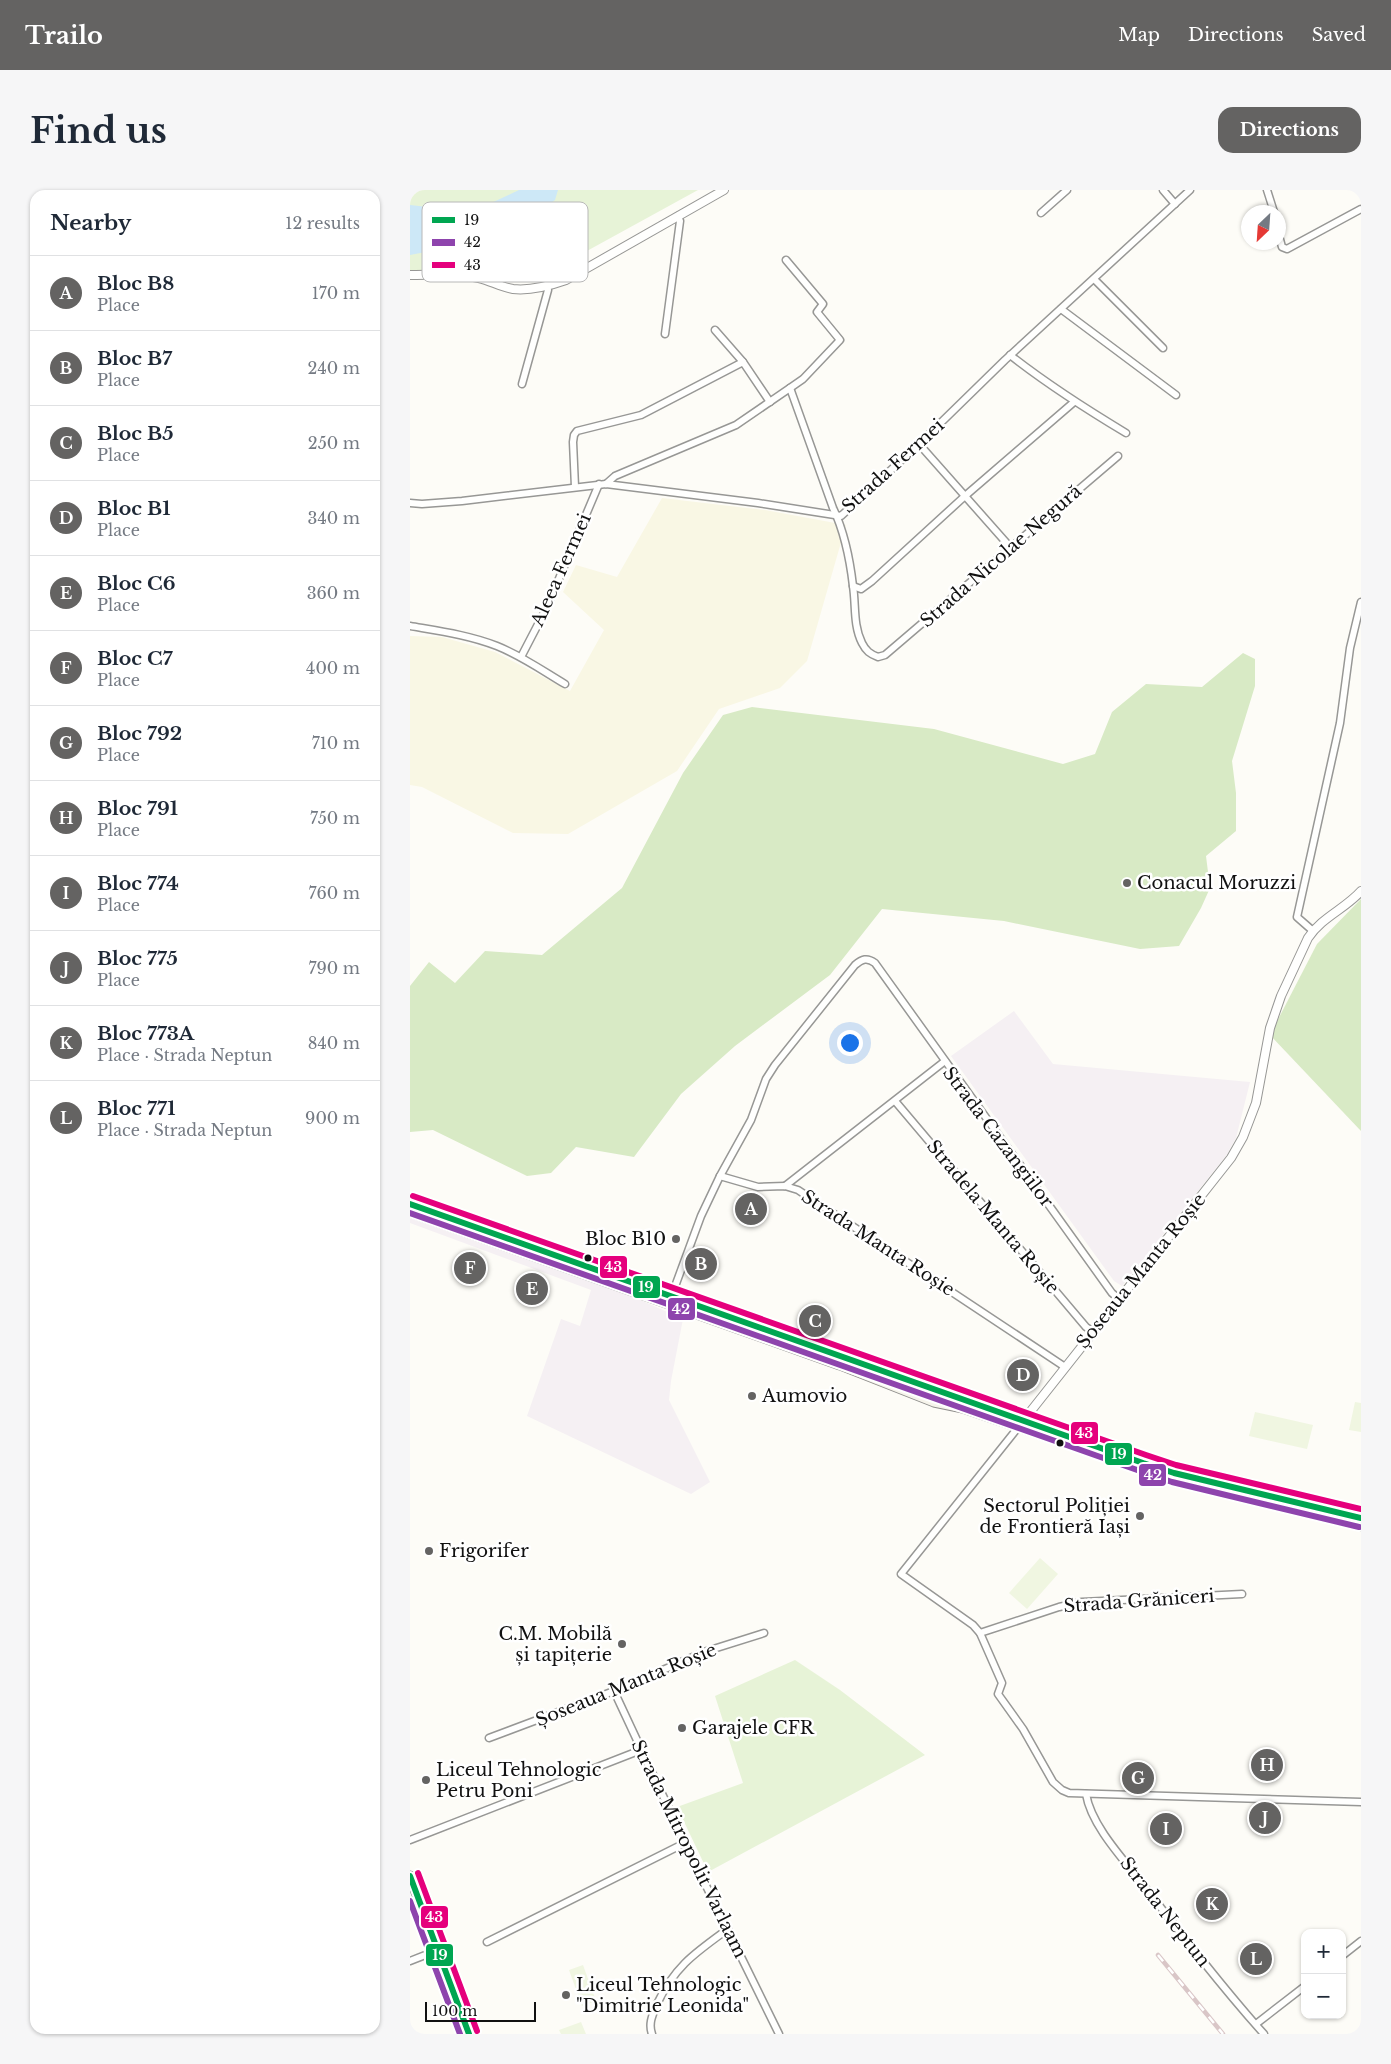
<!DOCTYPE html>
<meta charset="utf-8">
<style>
body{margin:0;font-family:"Libre Baskerville",serif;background:#f6f6f7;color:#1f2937}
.controls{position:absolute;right:15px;bottom:15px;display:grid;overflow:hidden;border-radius:10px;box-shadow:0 1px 4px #0004}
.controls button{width:45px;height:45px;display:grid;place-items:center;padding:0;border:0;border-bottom:1px solid #e0e1e3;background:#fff;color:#1f2937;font:25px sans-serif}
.compass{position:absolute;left:831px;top:15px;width:45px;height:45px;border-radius:50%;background:#fff;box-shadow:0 1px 4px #0004;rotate:205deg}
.scale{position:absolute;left:15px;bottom:12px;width:111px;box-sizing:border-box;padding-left:5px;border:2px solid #111;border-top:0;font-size:14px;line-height:18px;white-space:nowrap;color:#111;-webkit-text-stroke:4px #fff;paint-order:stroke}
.you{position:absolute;left:439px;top:852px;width:18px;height:18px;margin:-12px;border:4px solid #fff;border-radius:50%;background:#1a73e8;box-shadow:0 0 0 8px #1a73e833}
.badge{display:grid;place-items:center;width:32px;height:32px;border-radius:50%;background:#646362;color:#fff;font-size:16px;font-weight:700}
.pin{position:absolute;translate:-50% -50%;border:2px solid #fff;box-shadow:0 1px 5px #0006}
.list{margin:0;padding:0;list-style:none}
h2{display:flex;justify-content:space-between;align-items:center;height:65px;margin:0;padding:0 20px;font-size:21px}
h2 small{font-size:16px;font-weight:400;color:#747a83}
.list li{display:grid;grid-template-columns:32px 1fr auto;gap:15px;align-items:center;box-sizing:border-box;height:75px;padding:0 20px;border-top:1px solid #e0e1e3}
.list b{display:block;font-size:19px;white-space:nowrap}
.list p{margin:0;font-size:16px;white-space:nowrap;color:#747a83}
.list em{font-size:16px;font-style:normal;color:#747a83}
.map{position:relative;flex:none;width:951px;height:1844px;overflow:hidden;border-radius:15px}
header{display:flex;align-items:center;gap:30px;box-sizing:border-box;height:70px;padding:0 25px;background:#646362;color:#fff}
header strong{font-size:24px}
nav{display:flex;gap:28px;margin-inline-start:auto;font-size:18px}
.intro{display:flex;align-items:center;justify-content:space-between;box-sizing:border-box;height:120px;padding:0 30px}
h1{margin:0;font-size:35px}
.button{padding:12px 22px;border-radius:15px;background:#646362;color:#fff;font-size:18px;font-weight:700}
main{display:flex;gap:30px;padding:0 30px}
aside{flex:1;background:#fff;border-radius:15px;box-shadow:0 1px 4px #0004}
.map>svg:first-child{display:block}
.industrial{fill:#f5f0f3}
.farmland{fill:#f9f7e4}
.green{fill:#e7f3d7}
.forest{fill:#d8eac5}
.pitch{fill:#f0f6e1}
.water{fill:#cde8f7}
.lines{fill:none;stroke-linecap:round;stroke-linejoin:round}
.minor-casing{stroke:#979795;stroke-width:9}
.tertiary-casing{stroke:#979795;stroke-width:10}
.secondary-casing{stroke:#8e8d8b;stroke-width:11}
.minor{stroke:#fffffe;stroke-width:6}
.tertiary{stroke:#fffffe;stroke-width:8}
.secondary{stroke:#f6f4eb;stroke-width:9}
.rail-casing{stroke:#d9c6c7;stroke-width:4.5}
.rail{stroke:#fff;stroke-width:2.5;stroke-dasharray:8;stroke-linecap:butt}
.bus-1-casing{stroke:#fff;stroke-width:10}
.bus-2-casing{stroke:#fff;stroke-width:10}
.bus-3-casing{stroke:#fff;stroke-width:10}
.bus-1{stroke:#00a651;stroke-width:6}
.bus-2{stroke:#8e44ad;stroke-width:6}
.bus-3{stroke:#e5007d;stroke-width:6}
.poi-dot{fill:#646362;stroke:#fff;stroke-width:2}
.bus-dot{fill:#111;stroke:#fff;stroke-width:2}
.labels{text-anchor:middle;stroke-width:5;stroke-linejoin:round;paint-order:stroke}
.street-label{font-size:18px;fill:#111;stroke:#fff}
.poi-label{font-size:18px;fill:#111;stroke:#fff;text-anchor:start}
.key{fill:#fff;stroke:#b8b8b8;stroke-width:1}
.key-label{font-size:14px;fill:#111}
.line-badge{stroke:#fff;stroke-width:2}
.badge-label{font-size:14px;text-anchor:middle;font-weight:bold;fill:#fff}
</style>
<header>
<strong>Trailo</strong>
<nav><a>Map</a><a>Directions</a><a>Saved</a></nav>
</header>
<div class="intro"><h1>Find us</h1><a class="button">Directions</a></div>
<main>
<aside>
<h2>Nearby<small>12 results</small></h2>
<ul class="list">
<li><span class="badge">A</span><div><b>Bloc B8</b><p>Place</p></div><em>170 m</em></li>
<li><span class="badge">B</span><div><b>Bloc B7</b><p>Place</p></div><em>240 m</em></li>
<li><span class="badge">C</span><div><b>Bloc B5</b><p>Place</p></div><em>250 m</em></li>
<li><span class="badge">D</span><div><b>Bloc B1</b><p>Place</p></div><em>340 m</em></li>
<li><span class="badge">E</span><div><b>Bloc C6</b><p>Place</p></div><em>360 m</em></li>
<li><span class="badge">F</span><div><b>Bloc C7</b><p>Place</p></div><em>400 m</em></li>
<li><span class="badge">G</span><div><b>Bloc 792</b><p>Place</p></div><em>710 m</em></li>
<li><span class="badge">H</span><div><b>Bloc 791</b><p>Place</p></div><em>750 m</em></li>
<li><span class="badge">I</span><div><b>Bloc 774</b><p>Place</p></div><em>760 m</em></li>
<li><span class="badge">J</span><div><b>Bloc 775</b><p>Place</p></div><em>790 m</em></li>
<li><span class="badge">K</span><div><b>Bloc 773A</b><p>Place · Strada Neptun</p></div><em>840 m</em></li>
<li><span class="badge">L</span><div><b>Bloc 771</b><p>Place · Strada Neptun</p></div><em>900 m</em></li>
</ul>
</aside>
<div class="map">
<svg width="951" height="1844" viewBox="0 0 951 1844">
<rect width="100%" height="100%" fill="#fdfcf7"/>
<g class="industrial">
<polygon points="604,821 643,874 840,892 826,948 816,966 712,1096 704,1091 541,866"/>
<polygon points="0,1007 273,1129 261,1191 259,1210 300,1292 281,1304 117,1226 151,1129 170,1136 181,1100 0,1033"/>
</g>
<polygon class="farmland" points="252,308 355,320 436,335 397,471 370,498 309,519 267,581 158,644 103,643 12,597 0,595 0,446 32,447 85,462 160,501 194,440 153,402 166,375 207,387"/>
<g class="green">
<polygon points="0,0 288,0 135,84 103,90 71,80 0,80"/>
<polygon points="385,1470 430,1500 515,1565 298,1682 267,1617 333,1593 305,1506"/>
</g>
<g class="forest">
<polygon points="833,463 845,469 845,496 822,571 826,603 826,641 796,666 800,698 791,718 769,756 730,759 594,731 472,719 420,785 325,856 271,904 224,967 166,957 141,983 117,986 23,940 0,942 0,796 19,772 45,793 75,761 132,765 212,698 273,583 313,525 342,517 524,539 653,574 685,564 702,522 736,494 792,497"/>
<polygon points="951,709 951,941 860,845 907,754"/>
</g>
<g class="pitch">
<polygon points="945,1212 951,1213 951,1242 939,1240"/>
<polygon points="845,1222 903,1235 897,1259 839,1246"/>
<polygon points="630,1368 648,1384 617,1419 599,1403"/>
<polygon points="173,1775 186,1811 172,1816 159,1780"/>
<polygon points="171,1832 176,1844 151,1844 149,1840"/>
</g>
<polygon class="water" points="109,0 148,0 145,10 94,47 0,65 0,15 53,21 77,15"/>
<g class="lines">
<defs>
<g id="minor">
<polyline points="753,0 765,14"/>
<polyline points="857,0 864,22"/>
<polyline points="631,23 657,0"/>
<polyline points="868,42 872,57 877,59 951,19"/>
<polyline points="376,70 413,114 407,122 430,150 393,189 380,198"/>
<polyline points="684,89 753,158"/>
<polyline points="651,119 766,205"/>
<polyline points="305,140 333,172 360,212"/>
<polyline points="255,144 270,31 268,26"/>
<path d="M600 165C637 194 676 219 716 243"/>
<polyline points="112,194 138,100 137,96"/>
<polyline points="509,254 601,358"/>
<path d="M196 294 205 286 326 235 380 198 423 318C434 341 440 370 443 396 446 415 443 435 452 453 456 461 460 464 468 467L475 465 708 266"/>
<polyline points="165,297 163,252 164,245 167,241 231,225 333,172"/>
<polyline points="0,313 12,314 52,311 196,294 348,313 431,326 509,254 595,170 780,0"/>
<polyline points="443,396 451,399 462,391 555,306 664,212"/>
<path d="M0 436C29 441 59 445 87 456 112 466 133 481 155 494"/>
<polyline points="111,467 137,417 189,294"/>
<polyline points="903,741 887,727 930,533 940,458 951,412"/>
<polyline points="485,911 676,1137 682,1141"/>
<path d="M310 986 341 930 356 889 365 875 445 775C452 769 457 767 465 773L702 1103 709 1109"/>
<polyline points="375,996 535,871"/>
<polyline points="260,1110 291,1026 310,986 348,997 375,996 388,1000 655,1177"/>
<polyline points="610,1235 491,1384 563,1435 570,1443 592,1493 588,1504 613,1539 643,1592 652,1600 659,1603 951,1612"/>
<polyline points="570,1443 649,1417 672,1412 832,1404"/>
<polyline points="204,1501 275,1653 369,1844"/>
<polyline points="79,1548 204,1501 297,1461 354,1443"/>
<path d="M676 1604C681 1635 713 1669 732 1693 771 1744 811 1796 854 1844"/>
<polyline points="0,1650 231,1560"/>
<polyline points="77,1752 275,1653"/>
<polyline points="932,1766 951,1751"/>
<polyline points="0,1771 28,1760"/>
<polyline points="846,1834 895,1796"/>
<path d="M242 1844C238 1833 243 1824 247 1814 265 1776 285 1763 318 1739"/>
</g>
<g id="tertiary">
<path d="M0 85C23 85 47 83 69 88 81 91 91 97 103 99 121 101 139 96 156 90L314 0"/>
<path d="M613 1231 821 968 833 947 846 913 860 838 871 806 898 748C912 727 935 719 951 701"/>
</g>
<g id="secondary">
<polyline points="0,1014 733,1273 764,1283 951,1328"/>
<polyline points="0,1022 430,1175 524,1212 553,1218 762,1290 951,1336"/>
<polyline points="0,1686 59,1844"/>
</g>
</defs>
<use href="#minor" class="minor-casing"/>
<use href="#tertiary" class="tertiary-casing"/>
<use href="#secondary" class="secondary-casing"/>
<use href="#minor" class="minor"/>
<use href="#tertiary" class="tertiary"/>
<use href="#secondary" class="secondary"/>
<defs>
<polyline id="rail" points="748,1765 813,1844"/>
</defs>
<use href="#rail" class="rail-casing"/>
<use href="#rail" class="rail"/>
<defs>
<g id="bus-1">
<polyline points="0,1014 733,1273 764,1283 951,1328"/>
<polyline points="0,1686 59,1844"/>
</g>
<g id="bus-2">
<polyline points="0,1023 730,1281 762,1292 949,1337"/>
<polyline points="0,1711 50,1844"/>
</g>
<g id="bus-3">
<polyline points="3,1006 736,1265 766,1275 951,1319"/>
<polyline points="8,1683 67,1841"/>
</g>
</defs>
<use href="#bus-1" class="bus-1-casing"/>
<use href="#bus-2" class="bus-2-casing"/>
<use href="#bus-3" class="bus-3-casing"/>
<use href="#bus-1" class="bus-1"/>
<use href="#bus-2" class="bus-2"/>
<use href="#bus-3" class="bus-3"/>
</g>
<g class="poi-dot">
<circle cx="717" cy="693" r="5"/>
<circle cx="266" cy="1049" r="5"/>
<circle cx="342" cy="1206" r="5"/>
<circle cx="730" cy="1326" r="5"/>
<circle cx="19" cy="1361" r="5"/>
<circle cx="212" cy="1454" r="5"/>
<circle cx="272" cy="1538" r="5"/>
<circle cx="16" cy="1590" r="5"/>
<circle cx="156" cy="1805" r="5"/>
</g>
<g class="bus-dot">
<circle cx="178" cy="1068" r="4.5"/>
<circle cx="650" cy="1253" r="4.5"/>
</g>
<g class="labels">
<g class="street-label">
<text transform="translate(483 276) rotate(-42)" y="6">Strada Fermei</text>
<text transform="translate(591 366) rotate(-41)" y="6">Strada Nicolae Negură</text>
<text transform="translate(151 380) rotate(-66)" y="6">Aleea Fermei</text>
<text transform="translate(588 947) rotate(53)" y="6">Strada Cazangiilor</text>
<text transform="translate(583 1027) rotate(50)" y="6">Stradela Manta Roșie</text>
<text transform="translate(468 1053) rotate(33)" y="6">Strada Manta Roșie</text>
<text transform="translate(731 1081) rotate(-51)" y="6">Șoseaua Manta Roșie</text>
<text transform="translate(729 1411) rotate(-4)" y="6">Strada Grăniceri</text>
<text transform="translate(216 1495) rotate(-22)" y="6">Șoseaua Manta Roșie</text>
<text transform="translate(279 1659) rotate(64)" y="6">Strada Mitropolit Varlaam</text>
<text transform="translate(755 1722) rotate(52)" y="6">Strada Neptun</text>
</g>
<g class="poi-label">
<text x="727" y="699">Conacul Moruzzi</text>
<text x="256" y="1055" text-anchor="end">Bloc B10</text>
<text x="352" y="1212">Aumovio</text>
<text x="720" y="1322" text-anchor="end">Sectorul Poliției<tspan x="720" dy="21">de Frontieră Iași</tspan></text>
<text x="29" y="1367">Frigorifer</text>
<text x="202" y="1450" text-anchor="end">C.M. Mobilă<tspan x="202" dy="21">și tapițerie</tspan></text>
<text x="282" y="1544">Garajele CFR</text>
<text x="26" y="1586">Liceul Tehnologic<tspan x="26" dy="21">Petru Poni</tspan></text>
<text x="166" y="1801">Liceul Tehnologic<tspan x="166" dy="21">"Dimitrie Leonida"</tspan></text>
</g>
</g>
<rect x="12" y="12" width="166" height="80" rx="8" class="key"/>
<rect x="22" y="27" width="23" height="6" fill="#00a651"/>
<rect x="22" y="49" width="23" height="7" fill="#8e44ad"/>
<rect x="22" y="72" width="23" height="6" fill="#e5007d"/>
<g class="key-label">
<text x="54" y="35">19</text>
<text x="54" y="57">42</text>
<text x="54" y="80">43</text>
</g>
<g class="line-badge">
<rect x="189" y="1065" width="29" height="24" rx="5" fill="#e5007d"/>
<rect x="222" y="1085" width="29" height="24" rx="5" fill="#00a651"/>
<rect x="257" y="1107" width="29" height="24" rx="5" fill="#8e44ad"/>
<rect x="660" y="1231" width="29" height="24" rx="5" fill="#e5007d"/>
<rect x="694" y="1252" width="29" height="24" rx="5" fill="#00a651"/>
<rect x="728" y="1273" width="29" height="24" rx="5" fill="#8e44ad"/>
<rect x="10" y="1715" width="29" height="24" rx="5" fill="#e5007d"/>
<rect x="15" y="1753" width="29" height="24" rx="5" fill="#00a651"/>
</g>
<g class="badge-label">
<text x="203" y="1082">43</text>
<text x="236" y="1102">19</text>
<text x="271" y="1124">42</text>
<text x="674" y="1248">43</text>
<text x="709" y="1269">19</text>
<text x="743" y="1290">42</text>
<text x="24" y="1732">43</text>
<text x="30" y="1770">19</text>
</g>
</svg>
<div class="controls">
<button>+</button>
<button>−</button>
</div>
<svg class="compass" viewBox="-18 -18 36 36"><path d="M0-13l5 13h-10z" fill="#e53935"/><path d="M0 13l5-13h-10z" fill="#747a83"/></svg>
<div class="scale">100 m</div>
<div class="you"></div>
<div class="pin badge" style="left:341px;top:1019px">A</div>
<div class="pin badge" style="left:291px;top:1074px">B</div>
<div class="pin badge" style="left:405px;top:1131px">C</div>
<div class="pin badge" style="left:613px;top:1185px">D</div>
<div class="pin badge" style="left:122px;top:1099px">E</div>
<div class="pin badge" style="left:60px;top:1078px">F</div>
<div class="pin badge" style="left:728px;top:1588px">G</div>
<div class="pin badge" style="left:857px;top:1575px">H</div>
<div class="pin badge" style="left:756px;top:1639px">I</div>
<div class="pin badge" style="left:855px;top:1628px">J</div>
<div class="pin badge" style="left:802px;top:1714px">K</div>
<div class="pin badge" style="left:846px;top:1769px">L</div>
</div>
</main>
